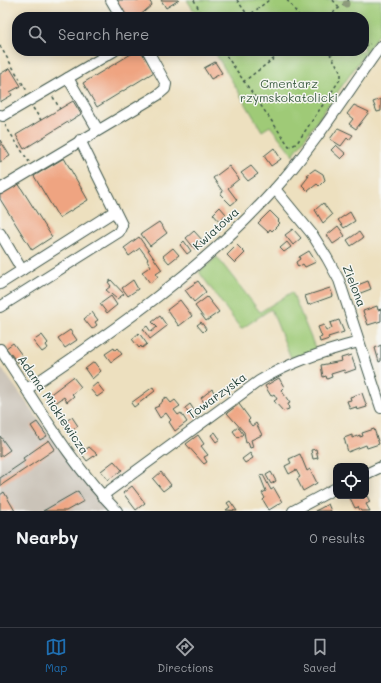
<!DOCTYPE html>
<style>
body{margin:0;font-family:Mali,sans-serif;background:#20242c;color:#f1f3f6}
.controls{position:absolute;right:12px;bottom:12px;display:grid;overflow:hidden;border-radius:8px;box-shadow:0 2px 10px #0003}
.controls button{width:36px;height:36px;display:grid;place-items:center;padding:0;border:0;border-bottom:1px solid #363941;background:#171b24;color:#f1f3f6;font:20px sans-serif}
.list{margin:0;padding:0;list-style:none}
h2{display:flex;justify-content:space-between;align-items:center;height:52px;margin:0;padding:0 16px;font-size:17px}
h2 small{font-size:13px;font-weight:400;color:#9ea1a6}
.icon{flex:none;width:22px;height:22px;fill:none;stroke:currentColor;stroke-width:2;stroke-linecap:round;stroke-linejoin:round}
.map{position:relative;flex:none;width:381px;height:511px;overflow:hidden}
.search{position:absolute;background:#171b24;box-shadow:0 2px 10px #0003;left:12px;right:12px;top:12px;height:44px;display:flex;align-items:center;gap:10px;box-sizing:border-box;padding:0 14px;border-radius:16px;color:#9ea1a6;font-size:15px}
.sheet{height:116px;background:#171b24}
nav{display:flex;justify-content:space-around;align-items:center;box-sizing:border-box;height:56px;border-top:1px solid #363941;background:#171b24;font-size:11px;color:#9ea1a6}
nav a{display:grid;justify-items:center;gap:2px}
nav .on{color:#1f6fb2}
.map>svg:first-child{display:block}
.industrial{fill:#cac3b8}
.green{fill:#9fca77;stroke:#5f8456}
.building{fill:#efa481}
.lines{fill:none;stroke-linecap:round;stroke-linejoin:round}
.minor-casing{stroke:#3e5549;stroke-width:12}
.path{stroke:#3e5549;stroke-width:1.5;stroke-dasharray:3 3;stroke-linecap:butt}
.minor{stroke:#fff;stroke-width:10}
.tree{fill:#8d9a7c}
.labels{text-anchor:middle;stroke-width:3;stroke-linejoin:round;paint-order:stroke}
.park-label{font-size:12px;fill:#3f6045;stroke:#f6f6f2}
.street-label{font-size:12px;fill:#1f3d34;stroke:#f6f6f2}
</style>
<div class="map">
<svg width="381" height="511" viewBox="0 0 381 511">
<rect width="100%" height="100%" fill="#f6f6f2"/>
<filter id="ink" filterUnits="userSpaceOnUse"><feTurbulence type="fractalNoise" baseFrequency=".025" numOctaves="2"/><feDisplacementMap in="SourceGraphic" scale="8" xChannelSelector="R" yChannelSelector="G"/><feConvolveMatrix kernelMatrix="1 2 1 2 8 2 1 2 1" color-interpolation-filters="sRGB"/></filter>
<filter id="wash" filterUnits="userSpaceOnUse"><feTurbulence type="fractalNoise" baseFrequency=".012" numOctaves="4" result="noise"/><feDisplacementMap in="SourceGraphic" scale="16" xChannelSelector="R" yChannelSelector="G"/><feGaussianBlur stdDeviation="0.9" result="paint"/><feColorMatrix in="noise" values="0 0 0 0 0 0 0 0 0 0 0 0 0 0 0 0 0 1.4 0 .05"/><feComposite in="paint" operator="in"/></filter>
<g filter="url(#wash)">
<rect width="100%" height="100%" fill="#ede0bf"/>
<polygon class="industrial" points="0,366 60,449 111,511 0,511"/>
<g class="green">
<polygon points="187,0 381,0 381,31 293,155 270,126 262,131 214,51 364,51 364,17 198,17"/>
<polygon points="217,257 260,312 292,292 316,350 291,358 271,309 241,329 199,272"/>
</g>
<g id="blocks">
<g class="building">
<polygon points="114,0 149,0 152,5 138,17 124,17"/>
<polygon points="161,0 179,0 166,8"/>
<polygon points="136,51 141,51 154,72 97,107 83,83"/>
<polygon points="215,62 222,73 211,79 204,68"/>
<polygon points="10,68 21,86 10,92 12,95 0,102 0,74"/>
<polygon points="381,99 381,111 377,112 373,102"/>
<polygon points="73,101 81,114 24,149 16,135"/>
<polygon points="354,105 369,112 356,129 349,124 353,119 347,114"/>
<polygon points="338,128 353,135 349,140 347,138 341,146 330,139"/>
<polygon points="0,140 10,156 0,162"/>
<polygon points="336,145 346,154 341,159 331,150"/>
<polygon points="274,148 281,159 271,166 264,156"/>
<polygon points="64,158 88,200 59,218 34,176"/>
<polygon points="229,166 239,179 228,188 237,200 231,205 220,194 223,192 213,178"/>
<polygon points="251,166 258,174 248,181 241,173"/>
<polygon points="315,169 323,174 325,180 319,186 317,184 308,191 302,185 309,176 307,175"/>
<polygon points="18,183 52,237 32,250 0,199 0,194"/>
<polygon points="323,203 332,215 323,223 315,210"/>
<polygon points="220,207 226,214 219,221 213,214"/>
<polygon points="270,211 279,220 278,221 280,223 272,231 270,229 268,232 258,223"/>
<polygon points="350,212 355,221 344,228 338,220"/>
<polygon points="159,222 167,233 150,246 141,234"/>
<polygon points="338,226 345,236 333,244 327,235"/>
<polygon points="293,229 301,238 293,245 285,235"/>
<polygon points="194,231 204,242 195,249 186,238"/>
<polygon points="359,232 363,238 351,246 347,240"/>
<polygon points="139,237 162,270 156,274 158,277 150,283 142,272 151,266 147,260 148,259 140,248 129,256 124,248"/>
<polygon points="184,241 191,251 187,254 180,245"/>
<polygon points="287,242 291,247 284,252 280,248"/>
<polygon points="237,245 245,253 235,263 227,255"/>
<polygon points="173,248 179,255 169,263 163,256"/>
<polygon points="309,251 316,262 305,267 303,264 298,267 296,262 300,259 299,257"/>
<polygon points="111,280 124,294 117,299 106,290 111,286 108,282"/>
<polygon points="133,280 138,289 128,296 122,288"/>
<polygon points="198,281 206,292 194,302 185,290"/>
<polygon points="368,281 371,289 358,294 355,286"/>
<polygon points="330,288 333,296 308,305 305,296"/>
<polygon points="111,296 117,305 107,313 100,304"/>
<polygon points="207,297 219,312 206,321 195,306"/>
<polygon points="180,300 192,316 179,326 167,310"/>
<polygon points="377,306 378,310 381,309 381,321 368,325 363,311"/>
<polygon points="92,312 98,320 95,322 97,325 92,329 84,319"/>
<polygon points="160,316 167,326 150,339 143,329 147,326 151,332 157,327 152,322"/>
<polygon points="339,320 344,332 328,337 329,339 320,342 319,338 322,337 318,327 324,325 326,331 332,328 330,323"/>
<polygon points="201,322 206,329 203,332 197,325"/>
<polygon points="70,330 77,340 65,348 58,338"/>
<polygon points="139,333 147,344 142,348 141,346 139,348 132,339"/>
<polygon points="42,335 48,343 46,345 48,348 42,352 33,341"/>
<polygon points="13,343 24,358 18,363 6,348"/>
<polygon points="381,345 381,361 379,362 375,348"/>
<polygon points="114,348 115,350 117,348 122,354 111,362 105,354"/>
<polygon points="351,355 356,369 345,373 344,370 331,374 332,377 327,379 326,376 323,377 321,365 342,361 341,358"/>
<polygon points="94,362 101,371 92,379 85,369"/>
<polygon points="73,377 81,387 72,394 74,396 67,402 64,397 54,404 48,396"/>
<polygon points="279,378 284,387 281,390 290,403 288,404 289,409 283,411 274,401 277,399 274,394 271,396 265,386"/>
<polygon points="97,383 104,392 97,397 90,389"/>
<polygon points="153,387 155,391 134,407 131,403"/>
<polygon points="212,389 217,397 206,405 201,398"/>
<polygon points="362,393 367,407 357,410 356,407 350,409 347,401 351,400 350,397"/>
<polygon points="166,397 171,403 175,400 180,406 174,410 178,415 181,413 187,422 175,431 169,422 171,420 166,413 160,418 154,408 159,406 158,405 163,401 162,400"/>
<polygon points="190,404 198,416 193,420 185,408"/>
<polygon points="239,404 250,419 248,421 252,426 256,423 262,435 251,440 253,447 250,448 248,442 246,443 244,432 227,413"/>
<polygon points="72,417 78,426 69,432 63,423"/>
<polygon points="37,422 47,436 40,440 31,426"/>
<polygon points="238,427 243,434 238,438 233,431"/>
<polygon points="374,429 379,444 367,448 366,445 348,452 344,438 352,435 352,438 360,435 360,437 363,436 362,433"/>
<polygon points="215,432 220,439 216,442 211,435"/>
<polygon points="198,435 204,444 201,446 208,455 204,457 207,462 204,464 186,444"/>
<polygon points="0,436 10,450 0,457"/>
<polygon points="49,440 55,449 0,486 0,478 25,461 23,458"/>
<polygon points="89,447 97,454 87,461 81,453"/>
<polygon points="316,449 318,458 313,459 311,450"/>
<polygon points="250,453 253,458 245,463 242,459"/>
<polygon points="300,454 307,471 310,469 317,483 303,491 297,479 300,477 296,470 289,474 285,466 291,463 289,459"/>
<polygon points="114,461 122,470 108,480 101,471"/>
<polygon points="161,472 171,485 163,491 153,479"/>
<polygon points="271,472 276,481 271,484 266,475"/>
<polygon points="263,475 271,490 274,488 282,502 269,510 263,500 265,498 262,493 266,491 260,476"/>
<polygon points="132,486 145,503 136,510 123,493"/>
<polygon points="78,491 84,501 66,511 43,511"/>
<polygon points="4,492 15,511 0,511 0,495"/>
<polygon points="349,496 367,496 370,502 366,504 370,511 361,511 358,507 355,508"/>
<polygon points="230,501 237,511 226,510 230,507 227,503"/>
<polygon points="328,504 331,511 315,511 321,508"/>
</g>
</g>
</g>
<g filter="url(#ink)">
<use href="#blocks" fill-opacity="0" stroke="#3e5549" stroke-width="1"/>
<g class="lines">
<defs>
<g id="minor">
<polyline points="111,0 121,17"/>
<polyline points="68,78 98,130"/>
<polyline points="0,115 3,116 114,51"/>
<polyline points="0,189 158,95 165,89 166,84 148,51"/>
<polyline points="275,189 312,234 327,258 339,280 381,408"/>
<polyline points="0,233 22,270"/>
<polyline points="0,284 115,211"/>
<polyline points="0,307 119,232 122,225 80,140"/>
<path d="M0 349C37 404 70 463 117 511"/>
<path d="M27 389C115 330 203 269 274 190 314 146 346 94 381 46"/>
<polyline points="366,474 381,467"/>
<path d="M102 496 259 381C290 362 324 351 359 342"/>
<polyline points="293,511 336,488"/>
</g>
</defs>
<use href="#minor" class="minor-casing"/>
<g class="path">
<polyline points="194,0 203,17"/>
<polyline points="237,0 249,17"/>
<polyline points="287,0 300,17"/>
<polyline points="333,0 339,8"/>
<polyline points="247,17 269,0"/>
<polyline points="328,17 349,0"/>
<polyline points="0,46 27,91"/>
<polyline points="364,46 370,44"/>
<polyline points="223,51 289,146 292,146 297,143 341,78 341,72 330,54"/>
<polyline points="275,51 278,56"/>
<polyline points="326,51 330,54 347,51"/>
<polyline points="123,54 129,51"/>
<polyline points="243,82 284,51"/>
<polyline points="53,97 60,109"/>
<polyline points="33,108 41,120"/>
<polyline points="5,125 29,162"/>
</g>
<use href="#minor" class="minor"/>
</g>
<circle class="tree" cx="346" cy="4" r="3.5"/>
</g>
<g class="labels">
<g class="park-label">
<text x="289" y="88">Cmentarz<tspan x="289" dy="14">rzymskokatolicki</tspan></text>
</g>
<g class="street-label">
<text transform="translate(216 229) rotate(-42)" y="4">Kwiatowa</text>
<text transform="translate(354 286) rotate(68)" y="4">Zielona</text>
<text transform="translate(217 396) rotate(-36)" y="4">Towarzyska</text>
<text transform="translate(53 405) rotate(56)" y="4">Adama Mickiewicza</text>
</g>
</g>
</svg>
<div class="controls">
<button><svg class="icon" aria-label="locate" viewBox="0 0 24 24"><circle cx="12" cy="12" r="6"/><path d="M12 2v4M12 18v4M2 12h4M18 12h4"/></svg></button>
</div>
<div class="search"><svg class="icon" aria-label="search" viewBox="0 0 24 24"><circle cx="10" cy="10" r="6"/><path d="M15 15l6 6"/></svg>Search here</div>
</div>
<section class="sheet">
<h2>Nearby<small>0 results</small></h2>
<ul class="list">
</ul>
</section>
<nav>
<a class="on"><svg class="icon" aria-label="map" viewBox="0 0 24 24"><path d="M3 6l6-2 6 2 6-2v14l-6 2-6-2-6 2zM9 4v14M15 6v14"/></svg>Map</a>
<a><svg class="icon" aria-label="directions" viewBox="0 0 24 24"><path d="M12 3l9 9-9 9-9-9zM9 14v-3h6M13 9l2 2-2 2"/></svg>Directions</a>
<a><svg class="icon" aria-label="saved" viewBox="0 0 24 24"><path d="M7 4h10v16l-5-4-5 4z"/></svg>Saved</a>
</nav>
